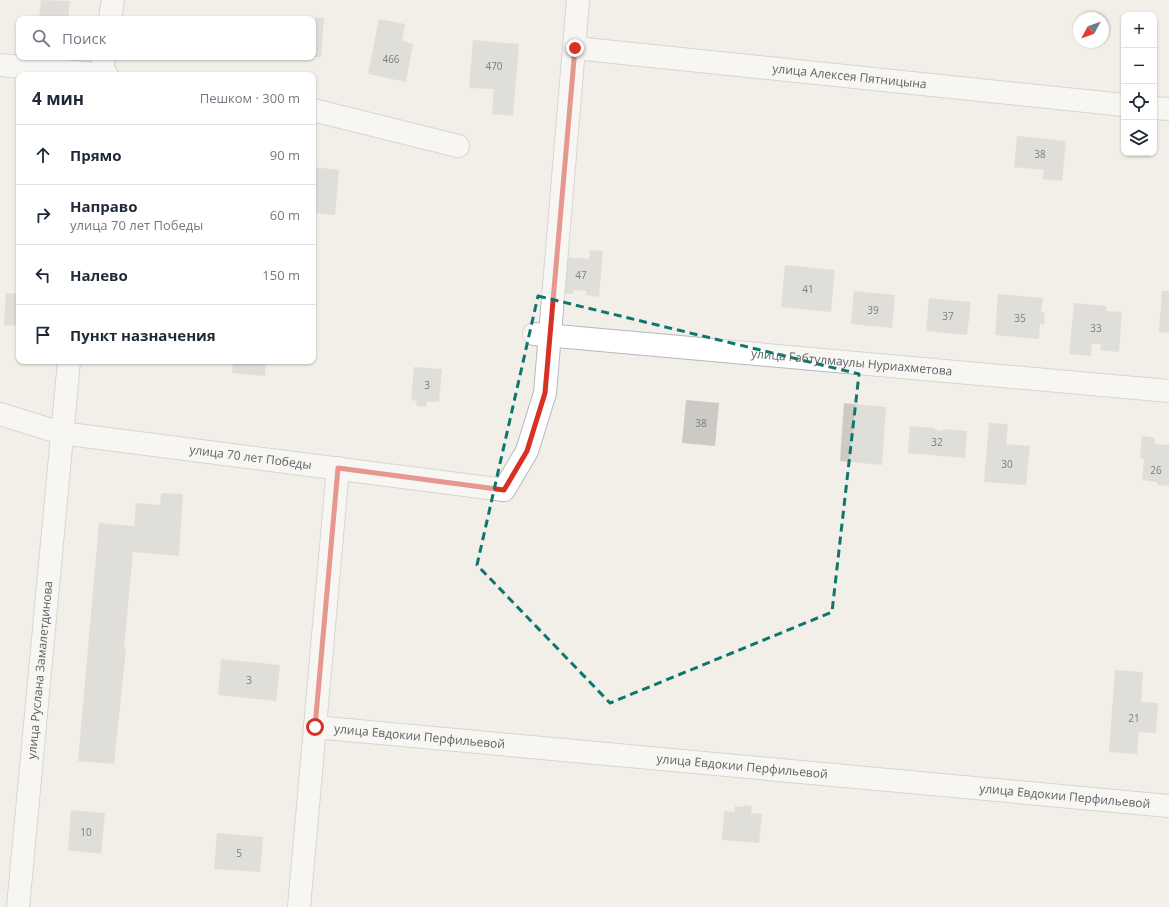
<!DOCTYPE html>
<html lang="ru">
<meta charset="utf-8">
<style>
body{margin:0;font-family:"Open Sans",sans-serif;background:#f6f6f7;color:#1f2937}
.controls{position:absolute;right:12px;top:12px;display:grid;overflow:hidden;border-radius:8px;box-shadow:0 1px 3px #0004}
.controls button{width:36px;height:36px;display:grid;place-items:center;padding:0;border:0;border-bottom:1px solid #e0e1e3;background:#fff;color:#1f2937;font:20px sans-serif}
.compass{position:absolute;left:1073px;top:12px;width:36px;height:36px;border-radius:50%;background:#fff;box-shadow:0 1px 3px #0004;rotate:229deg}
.stop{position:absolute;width:12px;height:12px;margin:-9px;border:3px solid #d93025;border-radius:50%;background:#fff}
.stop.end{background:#d93025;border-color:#fff;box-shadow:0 1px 4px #0008}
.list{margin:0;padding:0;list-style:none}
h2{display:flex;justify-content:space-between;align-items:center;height:52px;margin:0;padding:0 16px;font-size:17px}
h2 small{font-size:13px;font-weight:400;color:#747a83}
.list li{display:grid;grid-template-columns:26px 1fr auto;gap:12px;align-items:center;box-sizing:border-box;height:60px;padding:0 16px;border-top:1px solid #e0e1e3}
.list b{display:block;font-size:15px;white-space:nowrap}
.list p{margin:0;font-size:13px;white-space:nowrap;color:#747a83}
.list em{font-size:13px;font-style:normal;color:#747a83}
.icon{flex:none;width:22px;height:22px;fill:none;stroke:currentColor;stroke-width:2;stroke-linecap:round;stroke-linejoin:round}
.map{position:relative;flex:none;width:1169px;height:907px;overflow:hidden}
.search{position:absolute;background:#fff;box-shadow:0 1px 3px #0004;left:16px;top:16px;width:300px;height:44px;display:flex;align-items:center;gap:10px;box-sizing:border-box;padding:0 14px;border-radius:8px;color:#747a83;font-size:15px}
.panel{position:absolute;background:#fff;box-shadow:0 1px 3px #0004;left:16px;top:72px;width:300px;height:292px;border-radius:8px}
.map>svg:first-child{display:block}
.building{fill:#cccac5}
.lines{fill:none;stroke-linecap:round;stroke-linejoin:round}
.minor-casing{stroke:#b5b8bc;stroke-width:24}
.minor{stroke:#fff;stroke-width:22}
.route{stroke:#d93025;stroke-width:5}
.marked{fill:none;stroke:#0f766e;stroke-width:3;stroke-dasharray:8 5;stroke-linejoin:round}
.labels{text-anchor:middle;stroke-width:3;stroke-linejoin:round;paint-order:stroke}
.number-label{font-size:10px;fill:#7a7d7f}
.street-label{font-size:12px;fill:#5f6368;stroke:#fff}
</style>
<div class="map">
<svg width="1169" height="907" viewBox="0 0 1169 907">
<rect width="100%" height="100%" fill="#f1efe8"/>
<g class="building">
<polygon points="41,0 70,1 68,19 39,19"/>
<polygon points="280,16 324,18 321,57 313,57 313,19 279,19"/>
<polygon points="379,19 405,24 402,41 413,44 406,82 368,74"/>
<polygon points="473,40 519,44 513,116 492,114 494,89 469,88"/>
<polygon points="1017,136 1066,141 1062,181 1043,179 1044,170 1014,167"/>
<polygon points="313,167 339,170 335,215 313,213"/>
<polygon points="590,250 603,251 599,297 586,295 586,291 574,290 573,294 560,293 563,257 589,259"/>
<polygon points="785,265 835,270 831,312 781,307"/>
<polygon points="854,291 895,295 892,328 851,324"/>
<polygon points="1162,291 1169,291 1169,333 1159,332"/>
<polygon points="6,293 19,294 19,326 4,325"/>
<polygon points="998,294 1043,298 1041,312 1045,313 1044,325 1040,324 1039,339 995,335"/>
<polygon points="929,298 971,302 967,335 926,331"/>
<polygon points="1074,303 1107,306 1106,311 1122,312 1119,352 1100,350 1101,344 1092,344 1091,356 1069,354"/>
<polygon points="233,361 266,361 265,376 232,373"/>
<polygon points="414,367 442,369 439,402 427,402 426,407 416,406 417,401 411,400"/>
<polygon points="686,400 719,403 715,446 682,443"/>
<polygon points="844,403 886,407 882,465 840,461"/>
<polygon points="989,423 1008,424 1006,444 1030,446 1026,485 984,482"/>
<polygon points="910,426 935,428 935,430 943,431 943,429 967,431 965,458 908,453"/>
<polygon points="1142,436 1155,438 1155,444 1169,445 1169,486 1157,485 1157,482 1142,480 1144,459 1140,458"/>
<polygon points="161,493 183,494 179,556 133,552 124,648 126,649 114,764 78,761 99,523 134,526 136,503 160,505"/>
<polygon points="221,659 280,665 276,701 218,695"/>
<polygon points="1115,670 1143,672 1141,702 1158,703 1156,733 1139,732 1137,754 1109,752"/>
<polygon points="744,805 752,806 751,813 762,814 759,843 722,840 724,811 735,812 735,806 744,807"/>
<polygon points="71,810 105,813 101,854 68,850"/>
<polygon points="217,833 263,837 260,872 214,869"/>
</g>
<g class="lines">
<defs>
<g id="minor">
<polyline points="110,19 113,0"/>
<path id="s1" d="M575 48 1124 105"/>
<polyline points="0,65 107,75"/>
<polyline points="101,75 104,57"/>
<polyline points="1154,108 1169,109"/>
<polyline points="313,110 458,146"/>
<path id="s2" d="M534 334 1169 391"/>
<path id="s3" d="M0 414 61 433 504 490 527 451 545 393 578 0"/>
<path id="s4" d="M315 727 1169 806"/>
<path id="s5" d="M18 907 69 361"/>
<polyline points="299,907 338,468"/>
</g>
</defs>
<use href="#minor" class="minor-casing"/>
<use href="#minor" class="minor"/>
</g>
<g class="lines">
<polyline class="route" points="315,727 338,468 504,490 527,451 545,393 575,48"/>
</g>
<path d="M0 0H1169V907H0ZM538 296 859 374 832 612 610 703 477 565Z" fill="#f1efe8" fill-opacity=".55" fill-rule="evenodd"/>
<path class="marked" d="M538 296 859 374 832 612 610 703 477 565Z"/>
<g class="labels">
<g class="number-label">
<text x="391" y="63">466</text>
<text x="494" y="70">470</text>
<text x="1040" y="158">38</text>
<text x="581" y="279">47</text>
<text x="808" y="293">41</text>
<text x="873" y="314">39</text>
<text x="948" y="320">37</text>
<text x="1020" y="322">35</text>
<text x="1096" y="332">33</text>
<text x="427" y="389">3</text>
<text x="701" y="427">38</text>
<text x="937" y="446">32</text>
<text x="1007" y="468">30</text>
<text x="1156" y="474">26</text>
<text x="249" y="684">3</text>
<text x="1134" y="722">21</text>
<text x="86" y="836">10</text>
<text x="239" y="857">5</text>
</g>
<g class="street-label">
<text dy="4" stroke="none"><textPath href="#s1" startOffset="276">улица Алексея Пятницына</textPath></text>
<text dy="4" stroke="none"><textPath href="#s2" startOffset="319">улица Габтулмаулы Нуриахметова</textPath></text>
<text dy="4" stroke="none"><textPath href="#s3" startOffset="255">улица 70 лет Победы</textPath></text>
<text dy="4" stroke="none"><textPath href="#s5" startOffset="238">улица Руслана Замалетдинова</textPath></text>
<text dy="4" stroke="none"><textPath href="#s4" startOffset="105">улица Евдокии Перфильевой</textPath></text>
<text dy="4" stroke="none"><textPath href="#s4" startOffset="429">улица Евдокии Перфильевой</textPath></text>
<text dy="4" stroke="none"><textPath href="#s4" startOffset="753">улица Евдокии Перфильевой</textPath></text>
</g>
</g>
</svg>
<div class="controls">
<button>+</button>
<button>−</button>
<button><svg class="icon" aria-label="locate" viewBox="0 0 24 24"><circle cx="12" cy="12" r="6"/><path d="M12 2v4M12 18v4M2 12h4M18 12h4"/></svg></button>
<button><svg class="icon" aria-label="layers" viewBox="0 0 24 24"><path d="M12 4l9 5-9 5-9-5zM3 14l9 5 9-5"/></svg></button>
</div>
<svg class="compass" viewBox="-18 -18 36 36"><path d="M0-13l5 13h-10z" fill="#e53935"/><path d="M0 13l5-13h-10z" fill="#747a83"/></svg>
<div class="stop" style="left:315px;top:727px"></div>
<div class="stop end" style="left:575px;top:48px"></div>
<div class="search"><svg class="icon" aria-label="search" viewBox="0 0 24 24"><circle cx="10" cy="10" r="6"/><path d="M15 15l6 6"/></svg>Поиск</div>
<section class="panel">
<h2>4 мин<small>Пешком · 300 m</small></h2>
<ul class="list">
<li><svg class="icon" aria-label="ahead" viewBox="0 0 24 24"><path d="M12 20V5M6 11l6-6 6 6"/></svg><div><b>Прямо</b></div><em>90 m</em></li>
<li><svg class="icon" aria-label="right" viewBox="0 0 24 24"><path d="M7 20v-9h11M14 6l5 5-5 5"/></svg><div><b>Направо</b><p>улица 70 лет Победы</p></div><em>60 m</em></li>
<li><svg class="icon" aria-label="left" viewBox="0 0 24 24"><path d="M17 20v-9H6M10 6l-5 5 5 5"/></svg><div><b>Налево</b></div><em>150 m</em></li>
<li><svg class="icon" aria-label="arrive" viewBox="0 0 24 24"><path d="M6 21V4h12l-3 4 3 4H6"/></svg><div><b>Пункт назначения</b></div></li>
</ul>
</section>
</div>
